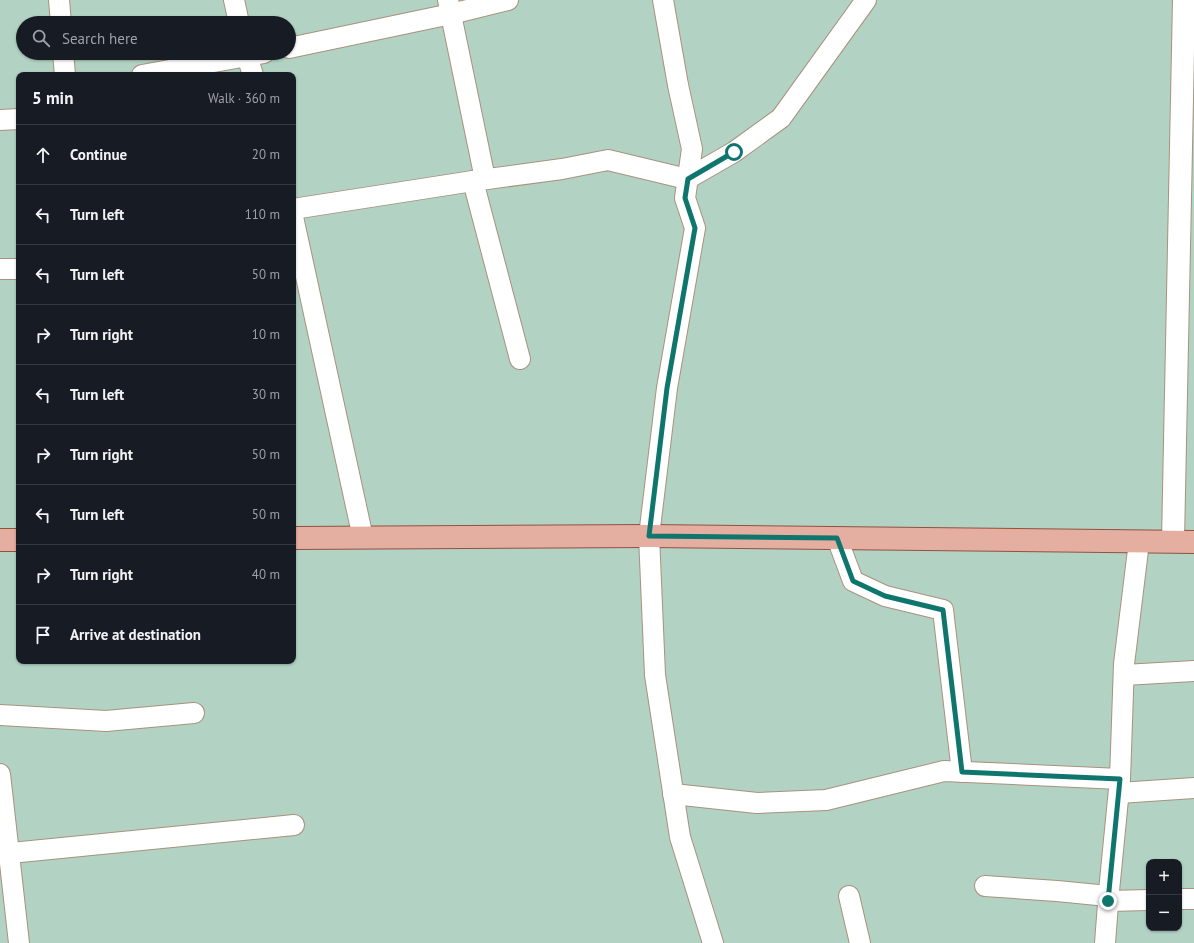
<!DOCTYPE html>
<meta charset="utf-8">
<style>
body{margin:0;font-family:"PT Sans",sans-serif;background:#20242c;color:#f1f3f6}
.controls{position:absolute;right:12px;bottom:12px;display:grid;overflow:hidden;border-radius:8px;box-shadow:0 1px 3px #0004}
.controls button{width:36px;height:36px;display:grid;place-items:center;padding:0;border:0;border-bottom:1px solid #363941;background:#171b24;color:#f1f3f6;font:20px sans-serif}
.stop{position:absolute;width:12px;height:12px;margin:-9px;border:3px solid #0f766e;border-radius:50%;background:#fff}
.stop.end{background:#0f766e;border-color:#fff;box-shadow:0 1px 4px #0008}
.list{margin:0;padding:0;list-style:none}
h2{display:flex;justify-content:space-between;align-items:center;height:52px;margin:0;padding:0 16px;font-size:17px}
h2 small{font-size:13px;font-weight:400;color:#9ea1a6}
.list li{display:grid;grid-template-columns:26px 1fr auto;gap:12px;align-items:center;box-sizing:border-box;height:60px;padding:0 16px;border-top:1px solid #363941}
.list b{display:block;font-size:15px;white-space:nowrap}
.list em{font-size:13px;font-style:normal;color:#9ea1a6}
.icon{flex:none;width:22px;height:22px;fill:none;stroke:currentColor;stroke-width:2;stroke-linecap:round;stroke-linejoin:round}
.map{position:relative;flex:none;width:1194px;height:943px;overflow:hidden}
.search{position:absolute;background:#171b24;box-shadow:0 1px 3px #0004;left:16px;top:16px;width:280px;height:44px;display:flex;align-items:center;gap:10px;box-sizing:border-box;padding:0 14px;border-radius:22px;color:#9ea1a6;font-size:15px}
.panel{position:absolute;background:#171b24;box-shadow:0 1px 3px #0004;left:16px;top:72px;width:280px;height:592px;border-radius:8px}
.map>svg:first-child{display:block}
.grass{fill:#b2d3c3;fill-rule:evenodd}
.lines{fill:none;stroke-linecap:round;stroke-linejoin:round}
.minor-casing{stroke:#a9917e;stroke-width:22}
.tertiary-casing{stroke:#a9917e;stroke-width:24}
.primary-casing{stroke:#905241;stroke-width:24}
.minor{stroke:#fff;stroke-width:20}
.tertiary{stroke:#fff;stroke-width:22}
.primary{stroke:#e4aea0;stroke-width:22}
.route{stroke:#0f766e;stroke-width:5}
</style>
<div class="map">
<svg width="1194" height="943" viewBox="0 0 1194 943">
<rect width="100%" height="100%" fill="#f3dac5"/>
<path class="grass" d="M0 0H1194V943H0ZM23 23H289V53H23ZM19 75H293V661H19ZM1149 862H1179V928H1149Z"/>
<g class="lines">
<defs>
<g id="minor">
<polyline points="59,0 61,23"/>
<polyline points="234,0 239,23"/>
<polyline points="448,0 485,179"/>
<polyline points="663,0 678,85 692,149 685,198 695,228 667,388 649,536 655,675 680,837 713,943"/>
<polyline points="289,48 451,14 508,0"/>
<polyline points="63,53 65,75"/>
<polyline points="246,53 253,75"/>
<polyline points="142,75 264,53"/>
<polyline points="0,120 19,119"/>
<polyline points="473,181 520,359"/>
<polyline points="293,209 473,181 562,169 608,160 687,179 734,152 781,118 866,0"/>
<polyline points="293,217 363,538"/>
<polyline points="0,269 19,269"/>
<polyline points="837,538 853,581 885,596 943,610 962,772"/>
<polyline points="1124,675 1194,671"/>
<polyline points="0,715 106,721 194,713"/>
<polyline points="0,774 19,943"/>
<polyline points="1119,793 1194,788"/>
<polyline points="673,794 757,803 826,800 944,771 1120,779"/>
<polyline points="0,854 294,825"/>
<polyline points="985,886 1057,891 1108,896"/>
<polyline points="849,896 860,943"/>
<polyline points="1179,899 1194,899"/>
<polyline points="1108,901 1149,900"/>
<polyline points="1105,943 1109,891 1120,779 1124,664 1139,542"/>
</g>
<polyline id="tertiary" points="1173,541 1184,0"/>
<g id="primary">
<polyline points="293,538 649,536 1194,542"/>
<polyline points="0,540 19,540"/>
</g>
</defs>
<use href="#minor" class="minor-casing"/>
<use href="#tertiary" class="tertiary-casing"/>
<use href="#primary" class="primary-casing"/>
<use href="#minor" class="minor"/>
<use href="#tertiary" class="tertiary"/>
<use href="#primary" class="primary"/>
</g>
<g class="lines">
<polyline class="route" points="734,152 688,179 685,198 695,228 667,388 649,536 837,538 853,581 885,596 943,610 962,772 1120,779 1108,901"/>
</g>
</svg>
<div class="controls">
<button>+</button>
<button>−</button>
</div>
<div class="stop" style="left:734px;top:152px"></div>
<div class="stop end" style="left:1108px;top:901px"></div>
<div class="search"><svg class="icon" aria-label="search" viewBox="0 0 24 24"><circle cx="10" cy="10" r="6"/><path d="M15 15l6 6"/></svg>Search here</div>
<section class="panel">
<h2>5 min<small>Walk · 360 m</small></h2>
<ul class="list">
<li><svg class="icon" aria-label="ahead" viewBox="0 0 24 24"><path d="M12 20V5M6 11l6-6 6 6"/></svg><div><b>Continue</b></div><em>20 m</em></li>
<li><svg class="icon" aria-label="left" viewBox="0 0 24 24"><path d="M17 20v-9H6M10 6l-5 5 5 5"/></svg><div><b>Turn left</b></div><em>110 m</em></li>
<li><svg class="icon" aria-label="left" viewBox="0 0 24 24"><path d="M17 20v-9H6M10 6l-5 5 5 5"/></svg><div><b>Turn left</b></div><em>50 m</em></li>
<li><svg class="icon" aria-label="right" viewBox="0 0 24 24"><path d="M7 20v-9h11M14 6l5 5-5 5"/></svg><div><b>Turn right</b></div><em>10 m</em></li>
<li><svg class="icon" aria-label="left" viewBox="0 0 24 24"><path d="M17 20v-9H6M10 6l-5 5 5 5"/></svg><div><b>Turn left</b></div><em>30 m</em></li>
<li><svg class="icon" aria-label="right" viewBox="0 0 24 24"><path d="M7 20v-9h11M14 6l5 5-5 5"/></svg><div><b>Turn right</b></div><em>50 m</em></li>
<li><svg class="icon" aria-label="left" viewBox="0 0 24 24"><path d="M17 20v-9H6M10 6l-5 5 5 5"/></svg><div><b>Turn left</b></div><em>50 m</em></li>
<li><svg class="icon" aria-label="right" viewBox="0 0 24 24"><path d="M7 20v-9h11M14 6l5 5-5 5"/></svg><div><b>Turn right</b></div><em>40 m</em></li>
<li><svg class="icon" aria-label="arrive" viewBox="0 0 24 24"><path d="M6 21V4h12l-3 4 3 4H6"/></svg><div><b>Arrive at destination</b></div></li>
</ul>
</section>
</div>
